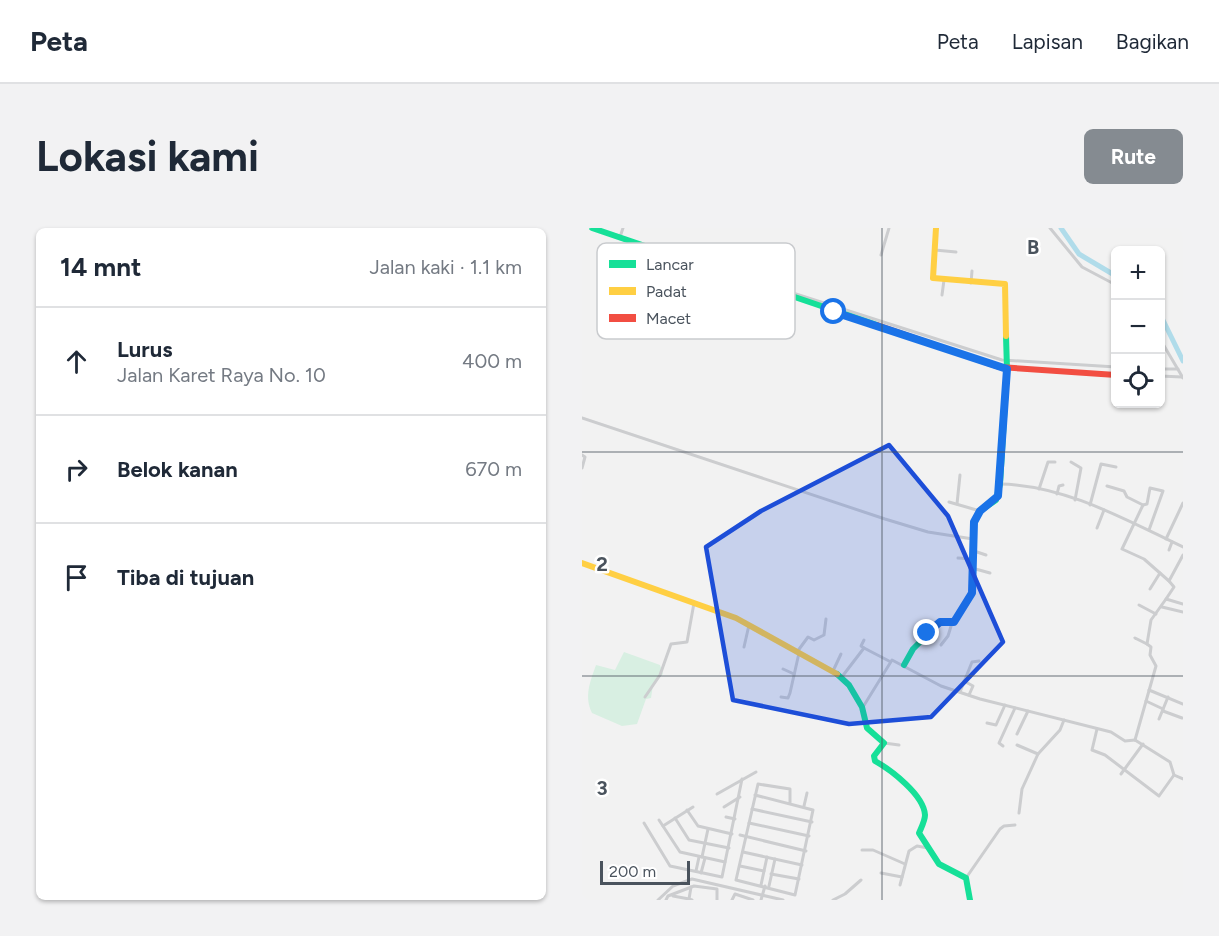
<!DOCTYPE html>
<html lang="id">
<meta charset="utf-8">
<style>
body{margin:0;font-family:Figtree,sans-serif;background:#f2f2f3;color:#1f2937}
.controls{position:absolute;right:18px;top:18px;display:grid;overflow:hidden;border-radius:9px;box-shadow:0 2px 4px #0004}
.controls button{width:54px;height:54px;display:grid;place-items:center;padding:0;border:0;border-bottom:2px solid #e0e1e3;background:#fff;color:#1f2937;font:30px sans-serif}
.scale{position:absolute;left:18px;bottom:15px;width:90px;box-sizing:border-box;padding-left:6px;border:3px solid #4a535d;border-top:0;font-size:16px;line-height:21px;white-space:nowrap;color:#4a535d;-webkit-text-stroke:4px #fff;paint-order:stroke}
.stop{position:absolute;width:18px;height:18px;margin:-14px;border:4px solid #1a73e8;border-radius:50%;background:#fff}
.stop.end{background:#1a73e8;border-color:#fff;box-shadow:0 2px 6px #0008}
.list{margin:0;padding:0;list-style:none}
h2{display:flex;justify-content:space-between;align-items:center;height:78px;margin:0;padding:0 24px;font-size:26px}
h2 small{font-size:20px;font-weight:400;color:#747a83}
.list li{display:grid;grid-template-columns:39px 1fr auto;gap:18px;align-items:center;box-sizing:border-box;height:108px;padding:0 24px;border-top:2px solid #e0e1e3}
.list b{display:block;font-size:22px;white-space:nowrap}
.list p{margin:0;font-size:20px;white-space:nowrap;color:#747a83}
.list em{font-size:20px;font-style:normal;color:#747a83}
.icon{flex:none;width:33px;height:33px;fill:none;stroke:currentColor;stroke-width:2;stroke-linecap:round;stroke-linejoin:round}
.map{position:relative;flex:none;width:601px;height:672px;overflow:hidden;border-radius:9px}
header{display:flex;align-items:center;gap:36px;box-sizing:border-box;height:84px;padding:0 30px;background:#fff;border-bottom:2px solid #e0e1e3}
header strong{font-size:28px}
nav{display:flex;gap:33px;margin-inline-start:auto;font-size:21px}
.intro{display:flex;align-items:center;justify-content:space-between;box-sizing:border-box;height:144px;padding:0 36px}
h1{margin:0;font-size:42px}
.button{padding:15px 27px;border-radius:9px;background:#858b91;color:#fff;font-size:21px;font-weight:700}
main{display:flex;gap:36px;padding:0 36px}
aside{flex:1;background:#fff;border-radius:9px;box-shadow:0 2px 4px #0004}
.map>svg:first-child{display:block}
.green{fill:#d8efe2}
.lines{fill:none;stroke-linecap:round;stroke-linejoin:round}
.river{stroke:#b0dcea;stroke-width:5}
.street{stroke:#cccdcf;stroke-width:3}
.fast{stroke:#16e098;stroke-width:6}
.slow{stroke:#ffcf43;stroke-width:6}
.jam{stroke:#f24e42;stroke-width:6}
.route{stroke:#1a73e8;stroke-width:8}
.marked{fill:#1d4ed8;fill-opacity:0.2;stroke:#1d4ed8;stroke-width:4.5;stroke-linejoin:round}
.grid{fill:none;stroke:#4a535d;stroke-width:1.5;stroke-opacity:0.55}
.key{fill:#fff;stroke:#c9cbce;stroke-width:1.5}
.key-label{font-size:16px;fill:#4a535d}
.grid-label{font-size:20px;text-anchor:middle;font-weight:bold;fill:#4a535d;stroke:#fff;stroke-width:5;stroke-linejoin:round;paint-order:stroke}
</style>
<header>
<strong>Peta</strong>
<nav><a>Peta</a><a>Lapisan</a><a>Bagikan</a></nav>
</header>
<div class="intro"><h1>Lokasi kami</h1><a class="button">Rute</a></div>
<main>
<aside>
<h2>14 mnt<small>Jalan kaki · 1.1 km</small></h2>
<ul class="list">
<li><svg class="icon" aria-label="ahead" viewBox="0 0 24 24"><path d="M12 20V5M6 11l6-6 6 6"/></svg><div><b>Lurus</b><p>Jalan Karet Raya No. 10</p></div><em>400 m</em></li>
<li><svg class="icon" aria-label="right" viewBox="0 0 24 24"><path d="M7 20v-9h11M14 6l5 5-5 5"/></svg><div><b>Belok kanan</b></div><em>670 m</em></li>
<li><svg class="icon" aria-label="arrive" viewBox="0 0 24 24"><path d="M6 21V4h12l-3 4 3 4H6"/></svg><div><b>Tiba di tujuan</b></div></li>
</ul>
</aside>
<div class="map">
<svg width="601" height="672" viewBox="0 0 601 672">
<rect width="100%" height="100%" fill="#f2f2f2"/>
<path class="green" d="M42 424 78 437 81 446 71 457 69 470 64 471 55 496 40 498 10 485C2 468 8 454 14 437L33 442Z"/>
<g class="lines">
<g class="river">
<polyline points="479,0 497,26 534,48"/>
<polyline points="578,86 601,133"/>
</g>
<g class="street">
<polyline points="468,0 500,39 534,57"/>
<polyline points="38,9 41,0"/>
<polyline points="353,22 374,24"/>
<polyline points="299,27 307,0"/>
<polyline points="164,50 420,132 534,139"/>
<polyline points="389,55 390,43"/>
<polyline points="360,67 362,52"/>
<polyline points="578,111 601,150"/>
<polyline points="578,141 596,141"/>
<polyline points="578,148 600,149"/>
<polyline points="0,190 303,291 346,304 391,311"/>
<polyline points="0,227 3,229 0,240"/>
<polyline points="489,234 499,240 493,272"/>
<path d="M418 256C483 257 544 292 601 319"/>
<polyline points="525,258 542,263 545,269 561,277 540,321 562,331 587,353 601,327"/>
<polyline points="457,261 466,234 473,234"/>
<polyline points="475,266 477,258 481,257"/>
<polyline points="367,274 398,283"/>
<polyline points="375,276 378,247"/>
<polyline points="508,277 519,236 534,239"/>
<polyline points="561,277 565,276 568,260 581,263 567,302"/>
<polyline points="515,300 522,282"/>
<polyline points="584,311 601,275"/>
<polyline points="587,322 590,314"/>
<polyline points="392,323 404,327"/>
<polyline points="376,330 391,331"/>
<polyline points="390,340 408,345"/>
<polyline points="568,361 578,345"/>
<polyline points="584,371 592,359 587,353"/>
<polyline points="557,377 574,386"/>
<polyline points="580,379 601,384"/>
<polyline points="553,410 565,416"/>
<polyline points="359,417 366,408 370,395"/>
<polyline points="162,419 167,397"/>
<polyline points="282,420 307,433"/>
<polyline points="215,424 226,409 232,412 242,407 244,391"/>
<polyline points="201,441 212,446"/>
<polyline points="251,443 259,426"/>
<polyline points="259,450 282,420 279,418 282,412"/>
<polyline points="382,453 391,458 387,467"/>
<polyline points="567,462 601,476"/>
<polyline points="378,464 390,434 397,433"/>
<polyline points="63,469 78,447 89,416 105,414 112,375"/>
<polyline points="199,469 206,470 208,465 217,425"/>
<polyline points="564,473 581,481"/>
<polyline points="281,479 310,432 359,458 398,471 529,504 543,513 553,512"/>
<polyline points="581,483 600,490"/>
<polyline points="577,491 586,469"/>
<polyline points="405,495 414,497 423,477"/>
<polyline points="515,501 510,522 523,527 577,568 592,547"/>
<polyline points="435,506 446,483"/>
<polyline points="553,512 574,438 568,427 569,419 565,416 569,392 584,371 601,376"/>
<polyline points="553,512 588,534 592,547 601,551"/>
<polyline points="302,515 317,517"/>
<polyline points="435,517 456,526"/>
<polyline points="421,518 417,515 433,480"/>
<polyline points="539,546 561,516"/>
<polyline points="135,566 174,544"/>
<polyline points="173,567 231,582 213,667 154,652 176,556 208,561 208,575"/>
<polyline points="222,578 225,565"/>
<polyline points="142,579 158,569"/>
<polyline points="170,581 230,594"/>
<polyline points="105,582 116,598 150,606"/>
<polyline points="437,585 440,561 456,526 478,502 482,492"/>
<polyline points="144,589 153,591"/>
<polyline points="93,590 107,612 147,620"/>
<polyline points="77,592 98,624 143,634"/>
<polyline points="62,595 88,638 140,649 160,551"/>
<polyline points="167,595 227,608"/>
<polyline points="81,598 111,579"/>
<polyline points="158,607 224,623"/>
<polyline points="280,622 291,622 323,636"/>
<polyline points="161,624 220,637"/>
<polyline points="120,629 126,601"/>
<polyline points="158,638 182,643"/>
<polyline points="114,643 117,629"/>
<polyline points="119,645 123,630"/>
<polyline points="299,645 320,649"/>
<polyline points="189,646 217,651"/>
<polyline points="384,650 418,601 422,598 433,597"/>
<polyline points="179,657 185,629"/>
<polyline points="318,657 327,623 335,618 346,620"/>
<polyline points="187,658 193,631"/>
<polyline points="109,659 107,671 110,672"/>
<polyline points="91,668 107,671"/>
<polyline points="76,672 91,658 110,651 201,672"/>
<polyline points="84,672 86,668 112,658 135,661 135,672"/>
<polyline points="150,672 153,666 171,672"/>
<polyline points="179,672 183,658"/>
<polyline points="251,672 263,666 279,652"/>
</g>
<g class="fast">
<polyline points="10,0 295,97"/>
<polyline points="322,437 331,421 358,394 372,394 390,365 392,294 398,283 414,272 418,256 425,141 424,108"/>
<path d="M255 446 267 457 280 479 285 500 302 515 292 528 293 533C309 542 342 567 343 587 343 593 339 600 337 605L357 636 384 650 388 672"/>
</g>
<g class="slow">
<polyline points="354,0 351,50 423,56 424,108"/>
<polyline points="0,335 154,390 255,446"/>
</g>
<polyline class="jam" points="295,97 417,139 534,147"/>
</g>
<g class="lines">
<polyline class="route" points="252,84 425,141 416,268 398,283 392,294 390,365 372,394 358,394 345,405"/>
</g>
<path class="marked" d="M307 217 366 288 421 414 349 489 267 496 151 472 124 319 179 283Z"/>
<path class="grid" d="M300 0V672M0 224H601M0 448H601"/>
<rect x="15" y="15" width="198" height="96" rx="9" class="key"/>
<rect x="27" y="32" width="27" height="8" fill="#16e098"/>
<rect x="27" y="59" width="27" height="8" fill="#ffcf43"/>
<rect x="27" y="86" width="27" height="8" fill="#f24e42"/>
<g class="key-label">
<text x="64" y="42">Lancar</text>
<text x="64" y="69">Padat</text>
<text x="64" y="96">Macet</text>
</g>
<g class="grid-label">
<text x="451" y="26">B</text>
<text x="20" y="343">2</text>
<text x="20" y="567">3</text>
</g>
</svg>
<div class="controls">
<button>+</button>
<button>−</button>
<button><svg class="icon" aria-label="locate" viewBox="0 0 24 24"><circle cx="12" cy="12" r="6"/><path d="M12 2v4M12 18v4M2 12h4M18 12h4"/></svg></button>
</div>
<div class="scale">200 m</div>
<div class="stop" style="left:252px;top:84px"></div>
<div class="stop end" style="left:345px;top:405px"></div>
</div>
</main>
